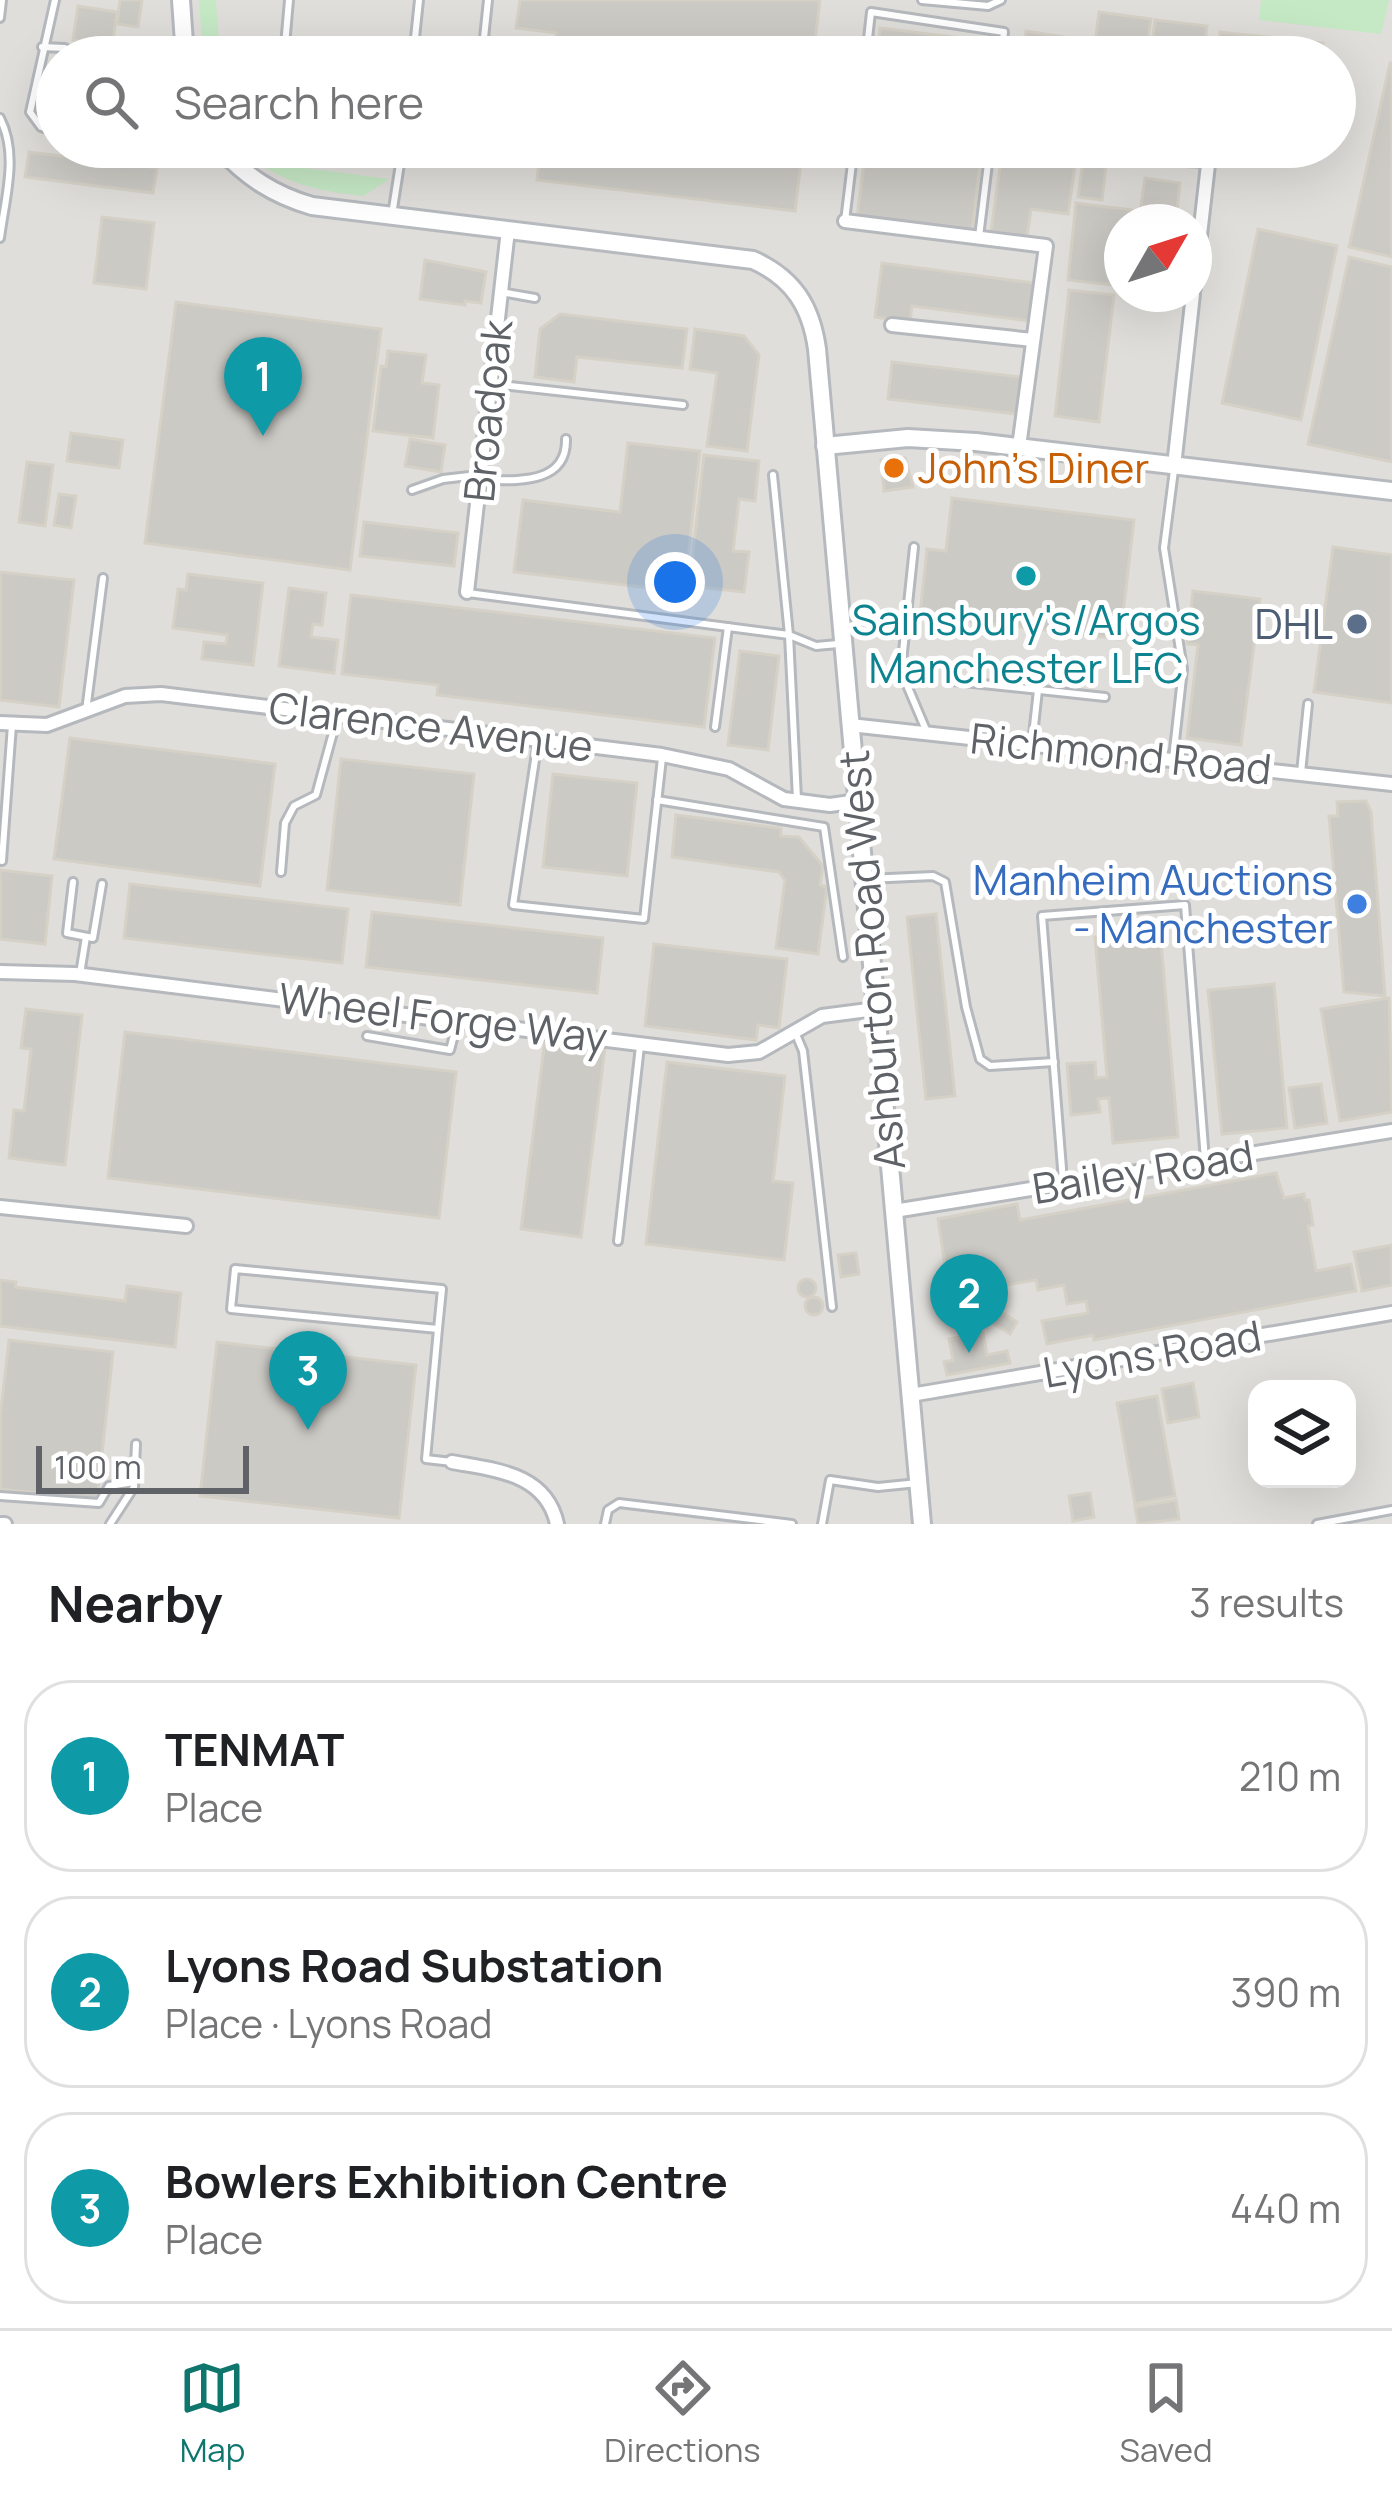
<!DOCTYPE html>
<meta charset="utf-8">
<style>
body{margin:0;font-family:Manrope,sans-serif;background:#f2f2f2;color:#202124}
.controls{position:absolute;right:36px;bottom:36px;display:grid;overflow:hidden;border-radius:24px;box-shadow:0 12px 48px #0002}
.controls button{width:108px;height:108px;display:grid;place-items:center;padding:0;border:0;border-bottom:3px solid #e0e0e0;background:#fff;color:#202124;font:60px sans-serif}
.compass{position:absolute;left:1104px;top:204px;width:108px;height:108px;border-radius:50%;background:#fff;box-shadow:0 12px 48px #0002;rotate:51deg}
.scale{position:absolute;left:36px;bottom:30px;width:213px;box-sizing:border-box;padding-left:12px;border:6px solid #5f6368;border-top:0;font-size:33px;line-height:42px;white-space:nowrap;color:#5f6368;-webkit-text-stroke:9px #fff;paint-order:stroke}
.you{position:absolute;left:675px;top:582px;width:42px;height:42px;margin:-30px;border:9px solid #fff;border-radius:50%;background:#1a73e8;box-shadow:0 0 0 18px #1a73e833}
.badge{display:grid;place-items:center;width:78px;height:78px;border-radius:50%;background:#0f766e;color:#fff;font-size:39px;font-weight:700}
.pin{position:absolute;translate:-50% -99px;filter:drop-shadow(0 3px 6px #0008)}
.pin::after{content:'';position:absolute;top:63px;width:42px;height:36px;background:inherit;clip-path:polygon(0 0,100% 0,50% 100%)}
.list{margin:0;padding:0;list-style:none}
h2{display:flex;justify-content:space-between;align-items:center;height:156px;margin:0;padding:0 48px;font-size:51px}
h2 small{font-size:39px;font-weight:400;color:#757577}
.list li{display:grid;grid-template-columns:78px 1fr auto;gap:36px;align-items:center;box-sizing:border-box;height:192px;margin:0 24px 24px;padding:0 24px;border:3px solid #e0e0e0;border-radius:48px}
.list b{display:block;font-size:45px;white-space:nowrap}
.list p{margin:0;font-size:39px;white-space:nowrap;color:#757577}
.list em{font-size:39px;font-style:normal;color:#757577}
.icon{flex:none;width:66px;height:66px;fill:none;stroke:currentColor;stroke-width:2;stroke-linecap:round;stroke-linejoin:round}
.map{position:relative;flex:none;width:1392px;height:1524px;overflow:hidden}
.search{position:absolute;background:#fff;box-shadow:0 12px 48px #0002;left:36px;right:36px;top:36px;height:132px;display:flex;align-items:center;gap:30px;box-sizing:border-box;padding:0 42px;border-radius:66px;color:#757577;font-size:45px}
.sheet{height:804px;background:#fff}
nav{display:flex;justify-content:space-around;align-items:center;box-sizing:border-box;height:168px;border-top:3px solid #e0e0e0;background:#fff;font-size:33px;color:#757577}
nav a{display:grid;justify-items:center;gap:6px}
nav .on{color:#0f766e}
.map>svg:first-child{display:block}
.industrial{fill:#e0deda;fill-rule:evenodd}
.green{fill:#c5e8c5}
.building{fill:#cccac5;stroke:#d6d1c6;stroke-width:3}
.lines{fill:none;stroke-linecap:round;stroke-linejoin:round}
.lane-casing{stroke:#b5b8bc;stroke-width:12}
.street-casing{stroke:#b5b8bc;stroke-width:18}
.secondary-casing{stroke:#b6babf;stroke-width:22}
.lane{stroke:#fff;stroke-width:6}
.street{stroke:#fff;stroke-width:12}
.secondary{stroke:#fff;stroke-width:16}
.food-dot{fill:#e8710a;stroke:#fff;stroke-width:4.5}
.culture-dot{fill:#0f9aa8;stroke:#fff;stroke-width:4.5}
.service-dot{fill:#5c6f8a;stroke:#fff;stroke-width:4.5}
.shop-dot{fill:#3f7fe0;stroke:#fff;stroke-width:4.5}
.labels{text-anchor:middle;stroke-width:10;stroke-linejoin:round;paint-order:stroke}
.street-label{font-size:42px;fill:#5f6368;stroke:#fff}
.food-label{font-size:42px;fill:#c56008;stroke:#fff;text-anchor:start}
.culture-label{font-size:42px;fill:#0d838f;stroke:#fff}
.service-label{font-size:42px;fill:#4e5e75;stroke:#fff;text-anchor:end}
.shop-label{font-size:42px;fill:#366cbe;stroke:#fff;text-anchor:end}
</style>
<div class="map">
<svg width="1392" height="1524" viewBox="0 0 1392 1524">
<rect width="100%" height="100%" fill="#f1efe8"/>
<path class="industrial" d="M0 0H1392V1524H0ZM57 57H1335V147H57ZM1122 222H1194V294H1122ZM1257 1389H1347V1479H1257Z"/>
<g class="green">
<polygon points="199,0 216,0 220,57 203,57"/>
<polygon points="1261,0 1389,0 1381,34 1259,20"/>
<path d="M240 147H278L277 155 305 159V168L389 179 364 196C315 191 276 182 240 147Z"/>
</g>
<g class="building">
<polygon points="120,0 142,0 138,27 117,24"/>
<polygon points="520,0 820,0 813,57 529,57 531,39 555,42 556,33 516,28"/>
<polygon points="78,6 117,12 112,46 73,40"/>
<polygon points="1099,12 1151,19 1146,51 1095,44"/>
<polygon points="1155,20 1207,26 1203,57 1151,52"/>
<polygon points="880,28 995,42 993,57 877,57"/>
<polygon points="1026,31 1089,41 1086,57 1023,50"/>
<polygon points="1220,32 1323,43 1321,57 1217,57"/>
<polygon points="1390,63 1392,63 1392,257 1349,247"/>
<polygon points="455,147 495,147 493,165 453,160"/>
<polygon points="541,147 803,147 795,211 537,180"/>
<polygon points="866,147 982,147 972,232 857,218"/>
<polygon points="1003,147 1077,152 1068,214 1031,209 1027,237 991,231"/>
<polygon points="1085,147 1108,148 1102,200 1078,197"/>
<polygon points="29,152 157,168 153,193 25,177"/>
<polygon points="1145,178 1180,183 1177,211 1141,206"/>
<polygon points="1076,203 1132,210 1131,222 1122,222 1122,286 1068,280"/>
<polygon points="102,217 154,223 146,289 94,283"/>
<polygon points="1258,229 1337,246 1301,420 1222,403"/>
<polygon points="1349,257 1392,267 1392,462 1308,444"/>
<polygon points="425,260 486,272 481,303 465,301 465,305 420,299"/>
<polygon points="882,263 1034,283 1029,321 912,306 910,322 875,317"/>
<polygon points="1069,290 1114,295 1099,422 1055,416"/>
<polygon points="176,302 381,329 350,570 145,543"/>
<polygon points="560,314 687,329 682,368 577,357 574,382 535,377 540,329"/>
<polygon points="695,329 744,336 759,355 747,451 707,446 717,373 690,369"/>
<polygon points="388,351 426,355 422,383 439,385 433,438 373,431 381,366 386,367"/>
<polygon points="892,362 1021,377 1017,414 888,399"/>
<polygon points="71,433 123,440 119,468 67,461"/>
<polygon points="410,439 445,445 441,472 405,466"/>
<polygon points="628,443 700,451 684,592 514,572 523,500 620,512"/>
<polygon points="704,455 759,461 755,501 739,499 733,551 749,552 744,592 689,586"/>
<polygon points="905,458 913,487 884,491 881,460"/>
<polygon points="27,462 53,465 45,526 19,522"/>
<polygon points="59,494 76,496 71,528 54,525"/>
<polygon points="952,498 1134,520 1120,639 920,615 927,549 946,551"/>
<polygon points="364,522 458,533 454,566 360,556"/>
<polygon points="1333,547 1392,555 1392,703 1314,692"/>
<polygon points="0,572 74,580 59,707 0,700"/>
<polygon points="188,574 263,583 253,665 202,659 204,642 226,644 227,635 173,628 178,589 186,590"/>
<polygon points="289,588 326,593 322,625 313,624 311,637 338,640 334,673 279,666"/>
<polygon points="1193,591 1260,599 1241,745 1187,738 1198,645 1187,644"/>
<polygon points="351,595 715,638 704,727 437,695 438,685 342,674"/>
<polygon points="740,651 779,656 768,750 728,745"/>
<polygon points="70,738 275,764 260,886 54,859"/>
<polygon points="341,759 474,774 460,905 327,890"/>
<polygon points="553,774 637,783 627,876 543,867"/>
<polygon points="1366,801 1371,812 1385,996 1344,992 1329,816 1338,816 1337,802"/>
<polygon points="676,815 781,828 781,836 799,837 823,866 820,885 827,887 818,954 776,948 785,880 779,872 672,857"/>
<polygon points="0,870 52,876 45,944 0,939"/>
<polygon points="130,884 348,909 342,963 124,938"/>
<polygon points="372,912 603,938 597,993 366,967"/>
<polygon points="936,914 955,1096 926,1099 907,917"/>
<polygon points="1160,931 1178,1137 1113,1143 1109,1098 1098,1099 1100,1112 1071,1115 1067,1064 1095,1062 1096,1078 1107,1077 1095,937"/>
<polygon points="654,944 787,959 779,1028 758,1025 756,1040 645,1026"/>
<polygon points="1274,984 1287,1128 1222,1134 1208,990"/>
<polygon points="1389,998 1392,1112 1340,1121 1321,1009"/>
<polygon points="26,1009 82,1015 65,1165 9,1158 14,1110 24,1111 31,1049 21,1048"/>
<polygon points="125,1032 456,1072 439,1218 108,1178"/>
<polygon points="545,1040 605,1048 581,1237 521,1229"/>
<polygon points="667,1062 785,1076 773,1181 793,1183 784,1260 646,1244"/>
<polygon points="1321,1084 1327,1123 1295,1128 1289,1088"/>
<polygon points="1276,1173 1284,1198 1304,1194 1305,1200 1309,1200 1313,1225 1308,1226 1316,1271 1351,1264 1356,1291 1094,1340 1093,1335 1047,1344 1042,1321 1088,1313 1086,1301 1067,1304 1064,1285 1038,1290 1036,1280 958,1293 947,1278 938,1219 1017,1204 1020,1220"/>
<polygon points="1392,1245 1392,1285 1362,1291 1354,1252"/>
<polygon points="856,1253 859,1274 841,1277 838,1255"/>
<circle cx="807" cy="1288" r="9"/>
<polygon points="0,1280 16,1282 15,1287 125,1301 127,1286 181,1293 175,1347 0,1326"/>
<circle cx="814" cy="1306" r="9"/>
<polygon points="977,1297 1017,1322 1010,1334 970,1309"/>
<polygon points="983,1333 987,1355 1007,1351 1010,1363 947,1375 944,1362 953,1360 949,1339"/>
<polygon points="9,1340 113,1352 97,1500 0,1489 0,1419"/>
<polygon points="217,1342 416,1365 399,1518 200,1496"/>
<polygon points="1193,1383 1199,1417 1168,1423 1162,1389"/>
<polygon points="1157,1396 1175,1496 1135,1504 1117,1403"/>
<polygon points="1090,1493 1094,1517 1073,1521 1069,1496"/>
<polygon points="1176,1500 1179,1519 1138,1524 1135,1507"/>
</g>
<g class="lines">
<defs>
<g id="lane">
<polyline points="55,0 30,112 41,127 57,132"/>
<polyline points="922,0 988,6 1001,0"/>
<polyline points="0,18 2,0"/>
<polyline points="42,47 65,48 76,57"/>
<polyline points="284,57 289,0"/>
<polyline points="413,57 419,0"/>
<polyline points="482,57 488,0"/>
<polyline points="866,57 871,12 1004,32 1001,57"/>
<path d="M0 118C19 155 5 198 0 238"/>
<polyline points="1142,147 1162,161 1208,163"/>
<polyline points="400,164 410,147"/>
<polyline points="392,215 400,164 397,147"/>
<polyline points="845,221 854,147"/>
<polyline points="979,237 990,147"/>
<polyline points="501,292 535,298"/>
<polyline points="492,384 683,405"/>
<polyline points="773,475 789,635 816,646 838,644"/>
<path d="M481 480C514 480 567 486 566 439"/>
<polyline points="412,490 443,479 478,475"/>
<polyline points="914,547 901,671 926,730"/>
<polyline points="468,593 789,635 797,799"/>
<polyline points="954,681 1105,697"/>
<polyline points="86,711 103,578"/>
<polyline points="715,727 728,627"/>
<polyline points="538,740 513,905 644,919 662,758"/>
<polyline points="1032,744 1038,690"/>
<polyline points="1173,759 1183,669 1164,548 1174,470"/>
<polyline points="1301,773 1308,704"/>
<polyline points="657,800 824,827 843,957"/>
<polyline points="2,861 12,725"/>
<polyline points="281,872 285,823 294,806 316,795 337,718"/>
<polyline points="867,879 933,876 945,882 966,1007 980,1059 990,1066 1054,1062"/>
<polyline points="73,882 67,933 93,938 102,884"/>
<polyline points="80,974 86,937"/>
<polyline points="795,1032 803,1051 832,1307"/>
<polyline points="367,1036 450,1050 457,1024"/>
<polyline points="1063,1181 1042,916 1185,905 1205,1160"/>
<polyline points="618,1241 640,1046"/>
<polyline points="438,1329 442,1289 235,1269 231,1309 438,1329 426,1459 452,1462"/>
<polyline points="0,1496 99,1503 109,1486 134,1482"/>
<polyline points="110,1524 134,1487 136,1444"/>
<polyline points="605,1524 608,1510 619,1503 792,1524"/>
<polyline points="822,1524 830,1480 878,1487 918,1483"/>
<polyline points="1317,1524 1392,1510"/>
</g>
<g id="street">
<polyline points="845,221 1046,246 1019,447"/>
<polyline points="1194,288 1210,147"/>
<polyline points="892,325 1033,340"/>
<polyline points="1174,466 1193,294"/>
<polyline points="467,592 508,230"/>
<polyline points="0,723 47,725 125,696 161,694 662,755 729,769 784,799 830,805 858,801"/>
<polyline points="850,725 1392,784"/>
<polyline points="0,972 75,974 728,1055 759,1052 822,1016 876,1009"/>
<polyline points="0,1207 186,1226"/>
<polyline points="894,1211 1392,1131"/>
<polyline points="911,1395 1392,1313"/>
<path d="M452 1462C495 1470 546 1473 557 1524"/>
<polyline points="0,1524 5,1524"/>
</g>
<g id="secondary">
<polyline points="181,0 185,57"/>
<path d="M219 147C246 177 274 195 312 206L753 260C793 278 811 306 817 349L922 1524"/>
<polyline points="825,446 908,438 976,442 1392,491"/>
</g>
</defs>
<use href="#lane" class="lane-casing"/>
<use href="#street" class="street-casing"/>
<use href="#secondary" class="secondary-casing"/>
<use href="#lane" class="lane"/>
<use href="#street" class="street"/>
<use href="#secondary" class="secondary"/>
</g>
<circle class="food-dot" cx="894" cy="468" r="12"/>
<circle class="culture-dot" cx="1026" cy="576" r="12"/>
<circle class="service-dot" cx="1357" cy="624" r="12"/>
<circle class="shop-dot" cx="1357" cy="904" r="12"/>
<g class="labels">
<g class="street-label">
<text transform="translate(488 411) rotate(-84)" y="15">Broadoak</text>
<text transform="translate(431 727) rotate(7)" y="15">Clarence Avenue</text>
<text transform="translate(1121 754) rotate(6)" y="15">Richmond Road</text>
<text transform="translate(872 960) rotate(-95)" y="15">Ashburton Road West</text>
<text transform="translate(443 1018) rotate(7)" y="15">Wheel Forge Way</text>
<text transform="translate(1143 1172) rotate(-9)" y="15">Bailey Road</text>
<text transform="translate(1152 1354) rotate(-10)" y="15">Lyons Road</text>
</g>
<g class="food-label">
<text x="918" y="483">John's Diner</text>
</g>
<g class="culture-label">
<text x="1026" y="635">Sainsbury's/Argos<tspan x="1026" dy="48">Manchester LFC</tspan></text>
</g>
<g class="service-label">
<text x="1333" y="639">DHL</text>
</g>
<g class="shop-label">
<text x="1333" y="895">Manheim Auctions<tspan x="1333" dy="48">- Manchester</tspan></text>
</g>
</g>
</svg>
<div class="controls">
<button><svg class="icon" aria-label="layers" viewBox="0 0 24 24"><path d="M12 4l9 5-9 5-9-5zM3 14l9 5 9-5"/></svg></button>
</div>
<svg class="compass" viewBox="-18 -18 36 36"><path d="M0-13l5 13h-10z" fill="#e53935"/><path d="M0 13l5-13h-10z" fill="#757577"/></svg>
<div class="scale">100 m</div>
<div class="you"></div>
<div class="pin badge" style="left:263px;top:436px;background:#0f9aa8">1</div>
<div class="pin badge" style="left:969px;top:1353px;background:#0f9aa8">2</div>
<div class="pin badge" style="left:308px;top:1430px;background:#0f9aa8">3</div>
<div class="search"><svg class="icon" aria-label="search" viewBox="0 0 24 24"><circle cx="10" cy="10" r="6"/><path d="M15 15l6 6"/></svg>Search here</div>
</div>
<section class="sheet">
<h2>Nearby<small>3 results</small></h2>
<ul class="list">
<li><span class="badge" style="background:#0f9aa8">1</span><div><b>TENMAT</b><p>Place</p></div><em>210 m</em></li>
<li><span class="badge" style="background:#0f9aa8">2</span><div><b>Lyons Road Substation</b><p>Place · Lyons Road</p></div><em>390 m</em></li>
<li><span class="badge" style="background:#0f9aa8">3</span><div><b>Bowlers Exhibition Centre</b><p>Place</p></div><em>440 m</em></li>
</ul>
</section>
<nav>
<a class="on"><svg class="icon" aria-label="map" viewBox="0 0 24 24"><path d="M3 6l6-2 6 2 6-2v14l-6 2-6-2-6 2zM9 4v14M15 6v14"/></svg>Map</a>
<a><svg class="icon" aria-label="directions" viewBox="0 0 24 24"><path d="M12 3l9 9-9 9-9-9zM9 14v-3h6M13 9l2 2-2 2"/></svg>Directions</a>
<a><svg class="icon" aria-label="saved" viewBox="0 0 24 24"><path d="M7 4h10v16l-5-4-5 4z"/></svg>Saved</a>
</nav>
